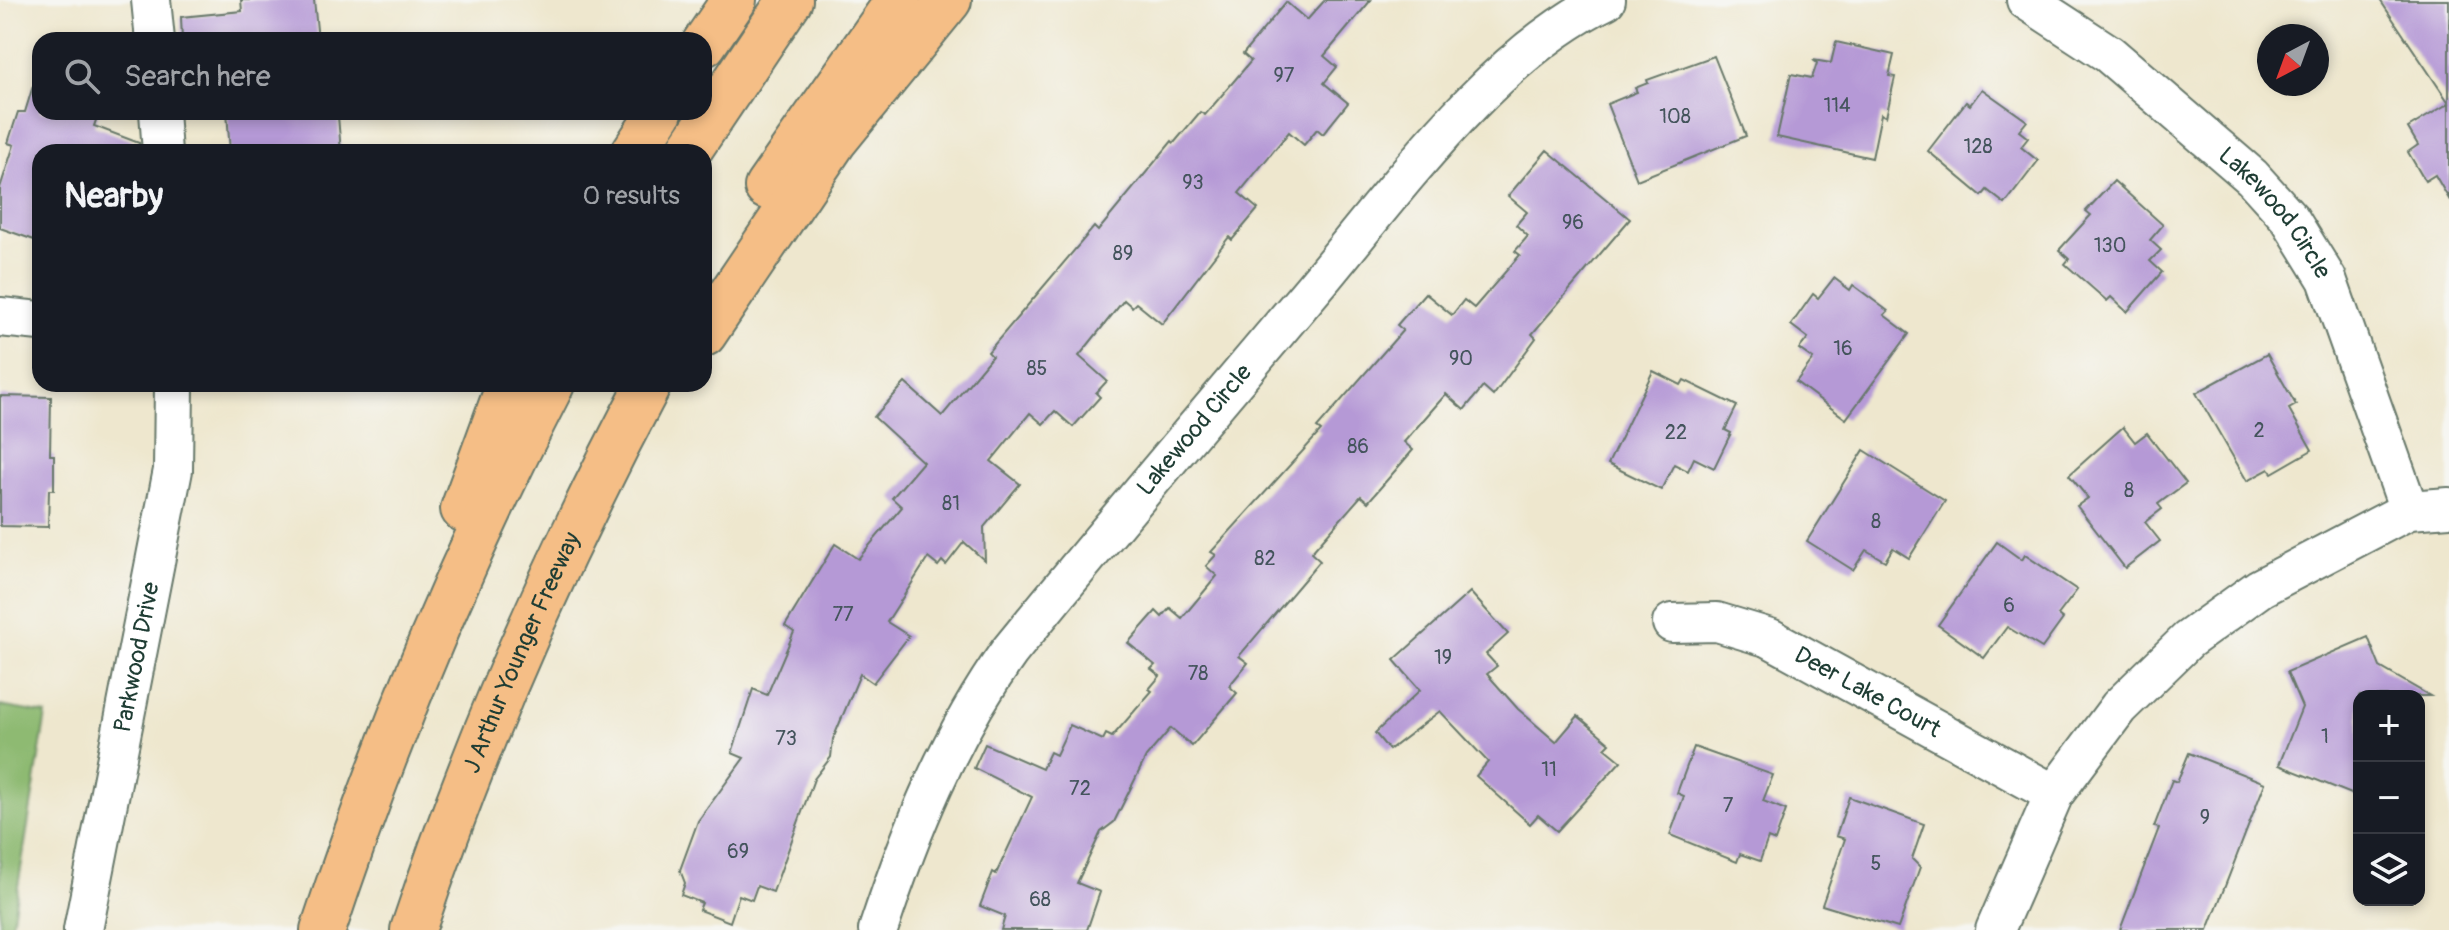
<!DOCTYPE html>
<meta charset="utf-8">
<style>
body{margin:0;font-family:Pangolin,sans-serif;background:#20242c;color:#f1f3f6}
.controls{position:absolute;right:24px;bottom:24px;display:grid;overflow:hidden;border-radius:16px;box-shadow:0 4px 12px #0003}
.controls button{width:72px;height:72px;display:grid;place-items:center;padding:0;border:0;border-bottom:2px solid #363941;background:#171b24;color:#f1f3f6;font:40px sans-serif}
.compass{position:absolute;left:2257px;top:24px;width:72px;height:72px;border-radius:50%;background:#171b24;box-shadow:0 4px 12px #0003;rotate:221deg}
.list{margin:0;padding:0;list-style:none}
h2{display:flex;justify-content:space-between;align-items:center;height:104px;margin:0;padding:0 32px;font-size:34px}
h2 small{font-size:26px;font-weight:400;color:#9ea1a6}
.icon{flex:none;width:44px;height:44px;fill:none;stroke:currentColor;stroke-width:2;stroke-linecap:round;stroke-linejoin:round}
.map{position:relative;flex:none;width:2449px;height:930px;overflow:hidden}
.search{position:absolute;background:#171b24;box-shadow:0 4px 12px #0003;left:32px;top:32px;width:680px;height:88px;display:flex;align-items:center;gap:20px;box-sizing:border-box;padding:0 28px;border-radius:24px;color:#9ea1a6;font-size:30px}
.panel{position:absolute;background:#171b24;box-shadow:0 4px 12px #0003;left:32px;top:144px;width:680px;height:248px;border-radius:24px}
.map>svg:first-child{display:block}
.forest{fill:#8eba72;stroke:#567c53;stroke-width:2}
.building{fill:#b599d6}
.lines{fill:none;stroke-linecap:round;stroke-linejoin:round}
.street-casing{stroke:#67786a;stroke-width:42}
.highway-casing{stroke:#67786a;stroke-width:48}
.street{stroke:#fff;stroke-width:38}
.highway{stroke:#f5be86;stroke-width:44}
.labels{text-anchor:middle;stroke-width:6;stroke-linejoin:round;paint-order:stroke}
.number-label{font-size:20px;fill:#44545c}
.street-label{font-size:24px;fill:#1f3d34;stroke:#f6f6f2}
</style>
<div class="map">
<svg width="2449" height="930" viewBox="0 0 2449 930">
<rect width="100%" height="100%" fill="#f6f6f2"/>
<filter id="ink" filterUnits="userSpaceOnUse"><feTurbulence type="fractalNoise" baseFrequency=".0125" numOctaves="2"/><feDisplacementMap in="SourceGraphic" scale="16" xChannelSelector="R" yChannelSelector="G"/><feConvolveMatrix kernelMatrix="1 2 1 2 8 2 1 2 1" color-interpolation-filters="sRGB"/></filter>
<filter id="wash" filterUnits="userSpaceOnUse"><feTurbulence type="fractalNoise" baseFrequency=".006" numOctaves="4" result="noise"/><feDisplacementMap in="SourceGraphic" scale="32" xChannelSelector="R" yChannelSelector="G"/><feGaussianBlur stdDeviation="1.8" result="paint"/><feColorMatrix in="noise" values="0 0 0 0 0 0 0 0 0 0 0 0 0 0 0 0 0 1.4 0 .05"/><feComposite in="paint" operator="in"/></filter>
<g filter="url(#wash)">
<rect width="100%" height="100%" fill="#eee7ce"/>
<polygon class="forest" points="0,706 46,714 11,930 0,930"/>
<g id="blocks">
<g class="building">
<polygon points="241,0 314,0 318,40 182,40 181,17 242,11"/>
<polygon points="1325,0 1371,0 1324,56 1337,67 1324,83 1348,103 1323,134 1317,129 1304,145 1289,132 1239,193 1258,209 1232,240 1229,237 1162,324 1136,303 1132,307 1124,300 1079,356 1107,381 1096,393 1100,397 1073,427 1055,411 1043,424 1030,413 991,461 1020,484 984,527 985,561 964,542 946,565 942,561 938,566 928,558 887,622 909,636 873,683 860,674 833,739 831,757 814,779 773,892 757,886 752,900 739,895 730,922 699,910 702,903 681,895 685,883 680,870 698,821 744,758 732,753 753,689 767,695 794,632 785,626 835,544 858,559 902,507 892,498 923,462 874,417 905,383 942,416 992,356 988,352 1094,227 1098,231 1172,141 1174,143 1200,112 1205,115 1251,61 1243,54 1286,2 1307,20"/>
<polygon points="2380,0 2449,0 2449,199 2435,175 2425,181 2408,152 2418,145 2408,128 2449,103"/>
<polygon points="1836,42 1894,55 1889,76 1895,77 1886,117 1881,114 1872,158 1777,137 1791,74 1812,78 1817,63 1813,60 1831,63"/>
<polygon points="1714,56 1746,136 1637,180 1607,104 1637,92 1635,88 1648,83 1647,80"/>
<polygon points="33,86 40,87 40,112 99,112 94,126 139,143 140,152 40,152 40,242 0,228 0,188 14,145 8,143 18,112 25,112"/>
<polygon points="1982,89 2027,121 2019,131 2028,138 2021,147 2038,161 2005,204 1987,190 1982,196 1928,151 1966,102 1970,105"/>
<polygon points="227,112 324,112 325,117 338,116 341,152 230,152"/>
<polygon points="1547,150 1630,219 1532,334 1536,338 1493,396 1483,387 1464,410 1446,394 1404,442 1413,450 1368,502 1361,496 1311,553 1320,561 1239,656 1248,663 1229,686 1237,693 1192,746 1171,728 1146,757 1114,822 1101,832 1077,883 1100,892 1087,930 1001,930 1005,916 980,906 993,872 996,874 1032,797 974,768 985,744 1042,769 1050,752 1056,755 1070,725 1103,740 1106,734 1112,737 1152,691 1149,689 1160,676 1151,669 1155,665 1128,643 1156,611 1162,617 1170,608 1182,618 1217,576 1206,566 1216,555 1211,552 1321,431 1317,428 1403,330 1397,325 1425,293 1452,315 1464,300 1474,308 1520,255 1515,251 1528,236 1516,225 1527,212 1508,196"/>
<polygon points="2114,181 2163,225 2150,240 2161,250 2150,261 2162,272 2127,312 2111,297 2107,301 2065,264 2069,259 2059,250 2091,215 2086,211"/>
<polygon points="1834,278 1850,290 1853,285 1888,311 1884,315 1909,334 1846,419 1796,382 1813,359 1799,349 1808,338 1791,325 1813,294 1818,298"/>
<polygon points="2267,354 2296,405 2289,409 2312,450 2272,473 2269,469 2247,481 2196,393"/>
<polygon points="1653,371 1681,385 1684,380 1737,406 1725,430 1731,433 1714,468 1694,458 1688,471 1674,464 1661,490 1608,464"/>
<polygon points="0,396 51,397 50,455 54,455 54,490 49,490 48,527 0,526"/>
<polygon points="2123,427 2135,442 2147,433 2186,483 2158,504 2162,509 2145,522 2160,541 2125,568 2077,506 2088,498 2069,475"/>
<polygon points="1864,450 1945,501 1909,558 1893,548 1885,561 1866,550 1853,570 1807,541"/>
<polygon points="1997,542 2022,560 2025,555 2077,590 2058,615 2063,619 2042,648 2007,627 1984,658 1938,625"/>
<polygon points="1470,592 1508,634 1486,654 1497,666 1487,674 1518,709 1556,742 1578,716 1610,743 1605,748 1621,761 1557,831 1538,815 1530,824 1476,776 1488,762 1440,711 1389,750 1375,733 1420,690 1394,660"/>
<polygon points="2368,637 2380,667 2430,696 2359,696 2359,797 2279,765 2302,707 2287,672"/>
<polygon points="1694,747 1773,775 1763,801 1786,810 1775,841 1768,838 1760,861 1740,854 1737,862 1670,835 1684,796 1677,793"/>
<polygon points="2189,753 2265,783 2208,930 2120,930 2159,828 2154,827 2172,780 2177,782"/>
<polygon points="1849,797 1924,824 1912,859 1920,867 1898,928 1822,905 1845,839 1836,836"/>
</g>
</g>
</g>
<g filter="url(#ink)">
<use href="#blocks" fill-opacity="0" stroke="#67786a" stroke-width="2"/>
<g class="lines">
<defs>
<g id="street">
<polyline points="151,0 155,40"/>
<path id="s1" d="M2026 0 2109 54 2252 177 2290 219 2327 279 2409 510"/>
<polyline points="159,112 162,152"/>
<polyline points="0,317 40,321"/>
<path id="s2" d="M1672 623 1717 622 1770 638 2054 794"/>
<path id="s3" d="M83 930 173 470 174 384"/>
<path id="s4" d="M878 930C911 830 948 738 1009 652 1108 530 1210 411 1312 290 1393 194 1492 54 1606 0"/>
<polyline points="1995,930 2054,794 2119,707 2188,640 2260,588 2409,510 2449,507"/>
</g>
<g id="highway">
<polyline points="704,44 734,0"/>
<polyline points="634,152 660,112"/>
<polyline points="688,152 790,0"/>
<polyline points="767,187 898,0"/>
<polyline points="704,334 835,140 949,0"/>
<polyline points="463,509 509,384"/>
<path d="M323 930C385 742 461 559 552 384"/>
<path id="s5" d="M413 930C476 741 555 560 649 384"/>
</g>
</defs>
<use href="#street" class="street-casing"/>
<use href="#highway" class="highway-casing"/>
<use href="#street" class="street"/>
<use href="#highway" class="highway"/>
</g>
</g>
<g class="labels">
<g class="number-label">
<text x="1284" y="82">97</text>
<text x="1837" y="112">114</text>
<text x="1675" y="123">108</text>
<text x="1978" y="153">128</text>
<text x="1193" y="189">93</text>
<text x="1573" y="229">96</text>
<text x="2110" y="252">130</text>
<text x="1123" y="260">89</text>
<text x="1843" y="355">16</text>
<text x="1461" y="365">90</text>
<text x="1037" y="375">85</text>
<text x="2259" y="437">2</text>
<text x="1676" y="439">22</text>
<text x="1358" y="453">86</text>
<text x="2129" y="497">8</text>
<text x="951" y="510">81</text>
<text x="1876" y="528">8</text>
<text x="1265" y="565">82</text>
<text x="2009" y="612">6</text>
<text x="843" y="621">77</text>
<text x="1443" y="664">19</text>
<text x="1198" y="680">78</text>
<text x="2325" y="743">1</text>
<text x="786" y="745">73</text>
<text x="1549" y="776">11</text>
<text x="1080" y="795">72</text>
<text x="1728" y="812">7</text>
<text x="2205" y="824">9</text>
<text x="738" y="858">69</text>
<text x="1876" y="870">5</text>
<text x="1040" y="906">68</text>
</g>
<g class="street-label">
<text dy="8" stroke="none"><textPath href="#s1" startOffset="330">Lakewood Circle</textPath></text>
<text dy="8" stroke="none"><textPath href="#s4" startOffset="598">Lakewood Circle</textPath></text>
<text dy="8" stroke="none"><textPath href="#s5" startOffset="298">J Arthur Younger Freeway</textPath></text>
<text dy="8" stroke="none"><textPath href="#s3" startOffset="278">Parkwood Drive</textPath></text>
<text dy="8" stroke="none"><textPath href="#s2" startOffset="212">Deer Lake Court</textPath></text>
</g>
</g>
</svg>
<div class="controls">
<button>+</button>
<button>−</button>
<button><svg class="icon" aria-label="layers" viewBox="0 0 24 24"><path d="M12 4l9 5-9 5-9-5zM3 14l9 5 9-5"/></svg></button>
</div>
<svg class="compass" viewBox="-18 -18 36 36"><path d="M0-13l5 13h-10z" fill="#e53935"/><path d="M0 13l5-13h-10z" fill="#9ea1a6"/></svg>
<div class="search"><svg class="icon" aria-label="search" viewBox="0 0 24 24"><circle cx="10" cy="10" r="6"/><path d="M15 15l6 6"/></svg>Search here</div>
<section class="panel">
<h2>Nearby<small>0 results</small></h2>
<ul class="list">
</ul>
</section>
</div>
